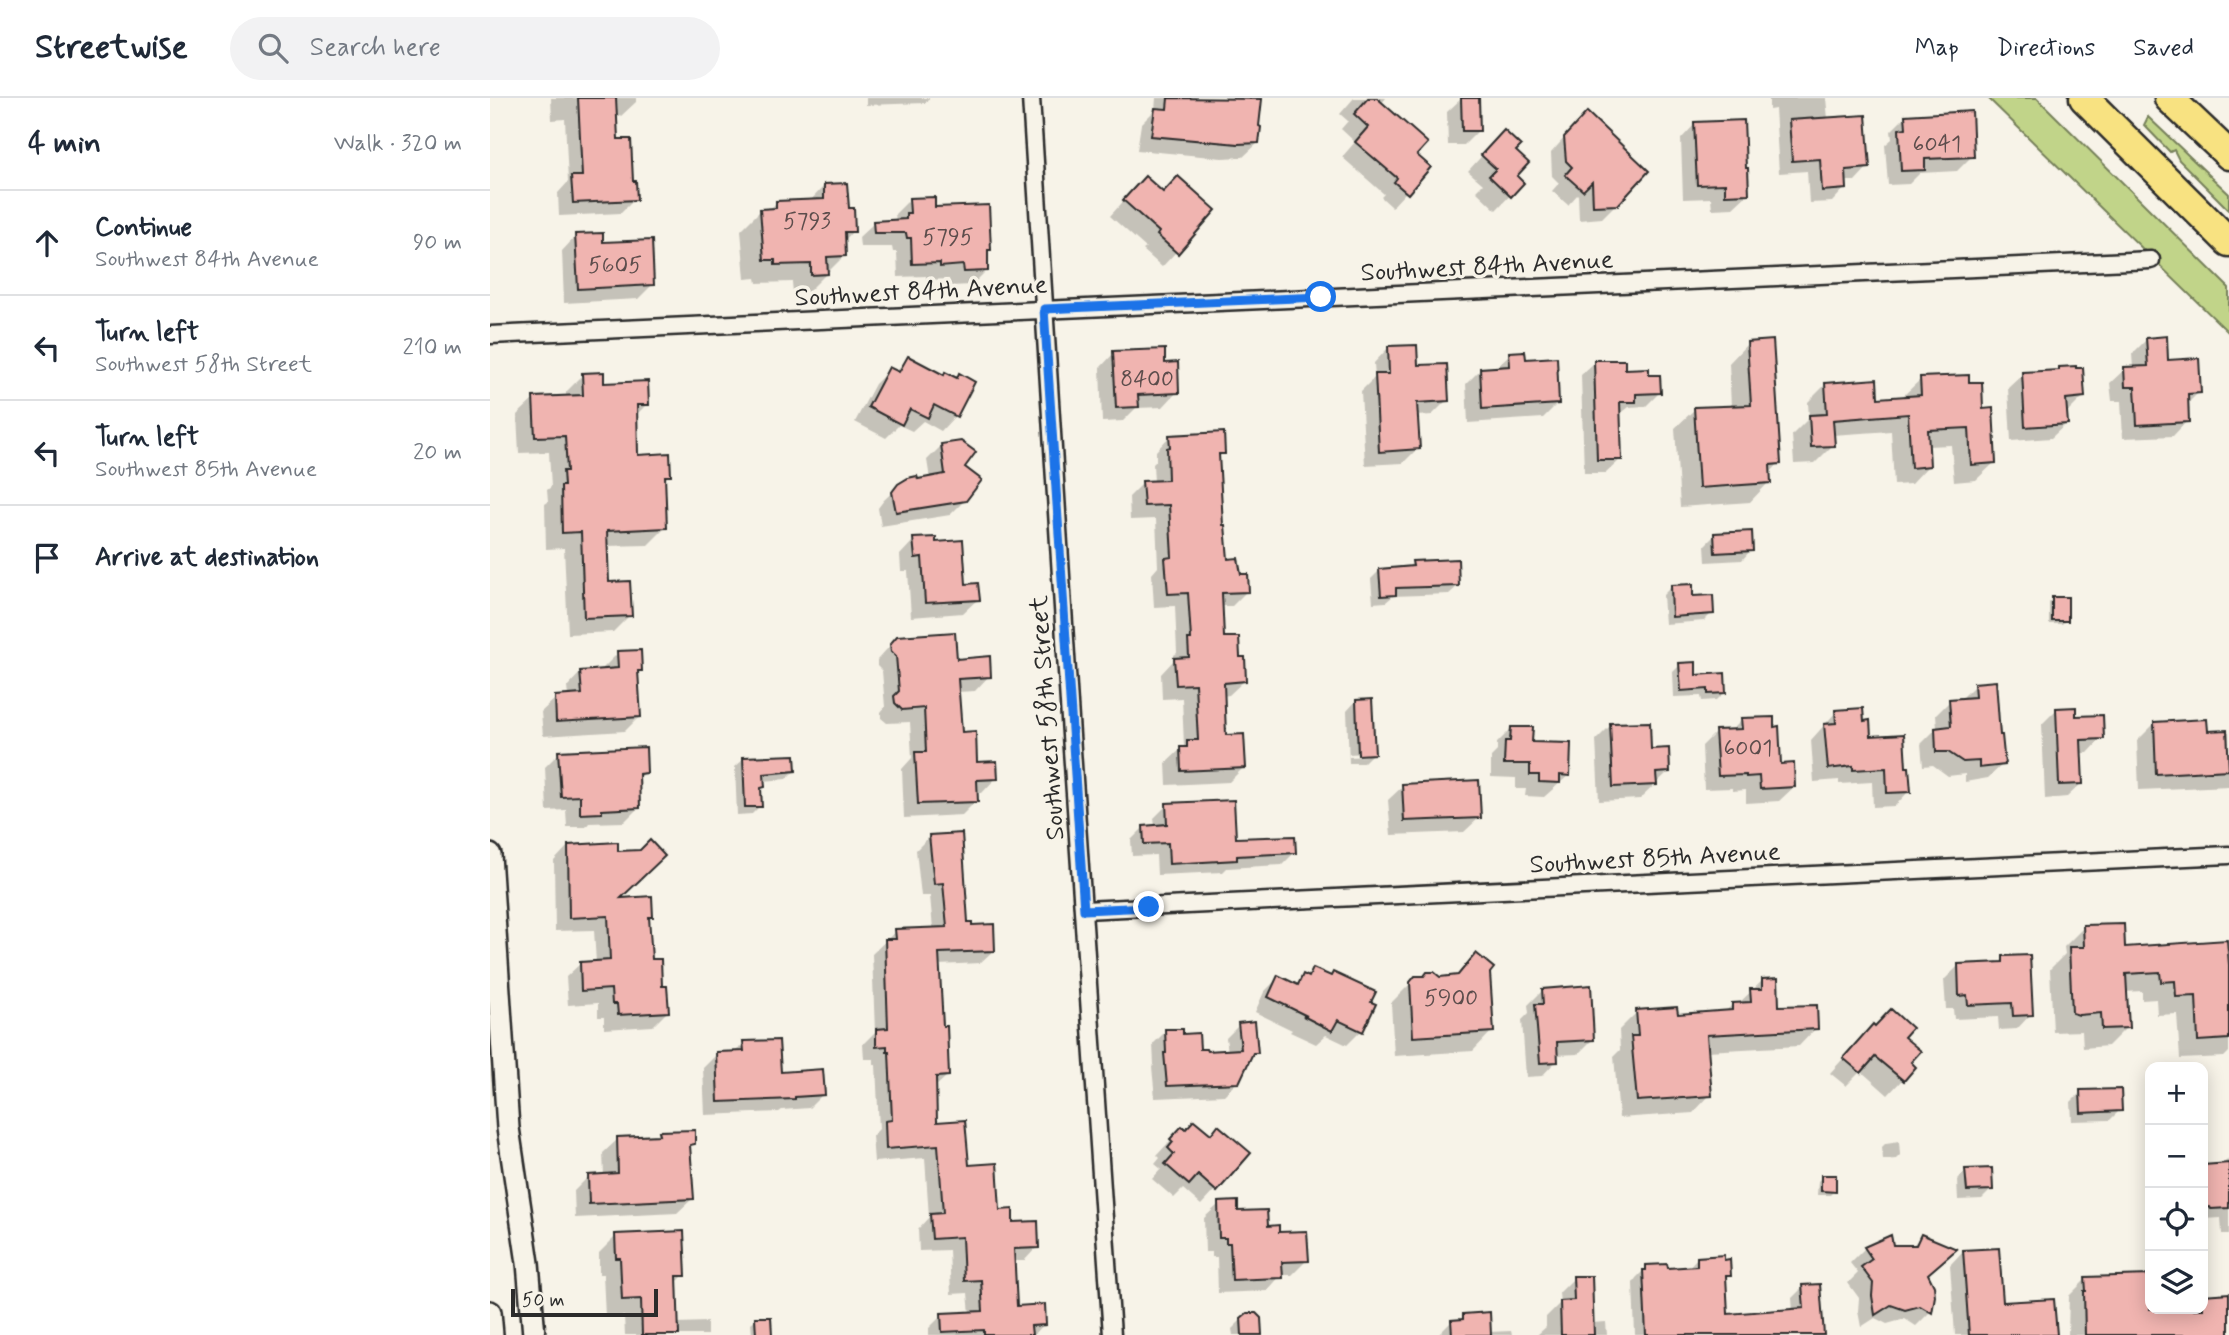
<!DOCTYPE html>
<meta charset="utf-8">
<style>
body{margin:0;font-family:Mynerve,sans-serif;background:#f2f2f3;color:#1f2937}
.controls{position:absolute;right:21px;bottom:21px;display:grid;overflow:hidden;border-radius:14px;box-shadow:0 4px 18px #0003}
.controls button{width:63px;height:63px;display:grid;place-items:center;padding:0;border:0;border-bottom:2px solid #e0e1e3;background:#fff;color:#1f2937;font:35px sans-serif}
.scale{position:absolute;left:21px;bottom:18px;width:147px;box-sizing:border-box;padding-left:7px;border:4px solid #2b2b2b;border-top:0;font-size:19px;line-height:24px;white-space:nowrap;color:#2b2b2b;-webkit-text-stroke:5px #f7f3e8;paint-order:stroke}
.stop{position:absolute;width:21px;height:21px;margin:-16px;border:5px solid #1a73e8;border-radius:50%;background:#fff}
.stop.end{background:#1a73e8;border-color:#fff;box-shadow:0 2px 7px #0008}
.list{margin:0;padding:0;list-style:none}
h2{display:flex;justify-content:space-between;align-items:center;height:91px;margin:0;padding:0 28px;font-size:30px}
h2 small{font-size:23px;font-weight:400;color:#747a83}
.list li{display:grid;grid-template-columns:46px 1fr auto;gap:21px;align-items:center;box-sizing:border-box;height:105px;padding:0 28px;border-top:2px solid #e0e1e3}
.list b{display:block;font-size:26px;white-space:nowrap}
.list p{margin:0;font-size:23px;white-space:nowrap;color:#747a83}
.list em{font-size:23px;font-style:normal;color:#747a83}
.icon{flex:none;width:38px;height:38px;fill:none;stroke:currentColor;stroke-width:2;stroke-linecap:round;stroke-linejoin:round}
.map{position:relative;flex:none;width:1739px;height:1237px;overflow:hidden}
header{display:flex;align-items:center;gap:42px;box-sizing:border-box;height:98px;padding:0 35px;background:#fff;border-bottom:2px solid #e0e1e3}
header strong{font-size:33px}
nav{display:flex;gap:38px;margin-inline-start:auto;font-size:24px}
.search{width:490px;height:63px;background:#f2f2f3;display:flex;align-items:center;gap:18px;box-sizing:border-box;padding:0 24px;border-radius:38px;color:#747a83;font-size:26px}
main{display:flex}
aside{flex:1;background:#fff}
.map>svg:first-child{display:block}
.green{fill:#c1d489;stroke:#76805a;stroke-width:2}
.shadow{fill:#0003;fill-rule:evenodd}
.building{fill:#f0b4b0;stroke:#2b2b2b;stroke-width:2}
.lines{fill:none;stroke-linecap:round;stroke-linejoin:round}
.street-casing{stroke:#2b2b2b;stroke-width:21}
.secondary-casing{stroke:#2b2b2b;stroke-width:26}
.highway-casing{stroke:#2b2b2b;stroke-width:33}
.street{stroke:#f7f3e8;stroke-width:16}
.secondary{stroke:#f7f3e8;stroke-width:21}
.highway{stroke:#f8e281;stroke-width:28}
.route{stroke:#1a73e8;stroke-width:9}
.labels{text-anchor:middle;stroke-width:7;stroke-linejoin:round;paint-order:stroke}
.number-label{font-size:23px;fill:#5c4d4c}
.street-label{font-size:26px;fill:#2b2b2b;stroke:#f7f3e8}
</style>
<header>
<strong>Streetwise</strong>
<div class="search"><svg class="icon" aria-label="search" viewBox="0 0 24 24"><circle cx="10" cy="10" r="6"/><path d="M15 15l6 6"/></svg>Search here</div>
<nav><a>Map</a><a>Directions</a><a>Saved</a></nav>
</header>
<main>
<aside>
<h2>4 min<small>Walk · 320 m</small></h2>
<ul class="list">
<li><svg class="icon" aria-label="ahead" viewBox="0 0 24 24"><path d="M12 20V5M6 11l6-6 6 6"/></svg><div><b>Continue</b><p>Southwest 84th Avenue</p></div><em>90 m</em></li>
<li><svg class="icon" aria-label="left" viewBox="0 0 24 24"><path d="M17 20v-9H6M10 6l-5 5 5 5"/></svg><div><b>Turn left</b><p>Southwest 58th Street</p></div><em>210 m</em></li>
<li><svg class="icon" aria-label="left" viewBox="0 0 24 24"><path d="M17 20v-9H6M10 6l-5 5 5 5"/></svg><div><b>Turn left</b><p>Southwest 85th Avenue</p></div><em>20 m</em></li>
<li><svg class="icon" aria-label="arrive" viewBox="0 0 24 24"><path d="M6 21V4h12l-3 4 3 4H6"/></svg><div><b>Arrive at destination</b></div></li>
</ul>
</aside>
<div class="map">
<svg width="1739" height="1237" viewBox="0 0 1739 1237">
<rect width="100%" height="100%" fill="#f7f3e8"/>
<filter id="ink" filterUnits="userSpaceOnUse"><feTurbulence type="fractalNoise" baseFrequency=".0143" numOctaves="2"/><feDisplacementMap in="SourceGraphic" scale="14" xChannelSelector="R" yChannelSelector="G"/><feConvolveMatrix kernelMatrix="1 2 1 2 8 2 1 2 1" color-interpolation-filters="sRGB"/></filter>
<g filter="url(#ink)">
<g class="green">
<polygon points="1498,0 1547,0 1739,190 1739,235"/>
<polygon points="1658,19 1739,96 1739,112 1689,62 1684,52 1680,54 1654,27"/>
</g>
<g class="shadow">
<polygon points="61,0 146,0 146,4 131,18 125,19 126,43 145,101 131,115 69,118 68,95 78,84 75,21 62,22"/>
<polygon points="376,0 440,0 435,5 376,7"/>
<polygon points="666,0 745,0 770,3 768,45 753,59 732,60 647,52 651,26 665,12"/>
<polygon points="864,0 896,0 891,6 925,57 939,69 902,109 891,99 894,96 852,59 865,44 851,31 858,23 850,16"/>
<polygon points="972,0 987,0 988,33 974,47 958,47 957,14"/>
<polygon points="1279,0 1336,0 1338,21 1378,69 1365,83 1355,83 1355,90 1342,104 1319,105 1317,73 1289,75 1285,11 1279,12"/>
<polygon points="1416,18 1482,58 1467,73 1430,75 1419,86 1398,87 1395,47 1402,41 1401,33"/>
<polygon points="1205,26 1258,96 1243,110 1222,111 1221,100 1193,101 1191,41"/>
<polygon points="1082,31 1127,105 1112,120 1089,122 1088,96 1078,107 1062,93 1069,85 1062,78 1061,55"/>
<polygon points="1000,49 1024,53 1024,78 1032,85 1006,112 986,93 993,86 978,73"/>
<polygon points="334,88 363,133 354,143 354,158 317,195 303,195 302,184 267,185 266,180 255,181 251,132 270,113 279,112 286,105 319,104"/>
<polygon points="641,95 672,96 724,113 672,169 653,152 656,150 620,118"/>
<polygon points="420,101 499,151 496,155 497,172 482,187 460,188 459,181 436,182 436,178 408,179 407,154 403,154 402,149 370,149 369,139 384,125 406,123 405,116"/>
<polygon points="86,138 112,146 163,186 148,201 74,205 72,153"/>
<polygon points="1657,241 1709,294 1696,307 1697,323 1683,338 1633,340 1631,303 1622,303 1620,285 1635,271 1643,270 1642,256"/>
<polygon points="1258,245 1289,365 1279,376 1279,384 1260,404 1190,409 1185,330 1205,311 1241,309 1239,265"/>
<polygon points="898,250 926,269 957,302 942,317 926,318 928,350 913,365 875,367 871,293 885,279 884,265"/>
<polygon points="624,255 674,267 687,294 673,309 646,310 633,323 612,324 610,270"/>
<polygon points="1020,256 1034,263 1067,306 1053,320 978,325 976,286 990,272 1004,271"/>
<polygon points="418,260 453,278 465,282 469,278 483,285 465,318 451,333 433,323 422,333 409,327 396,340 365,324 385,286 400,271 405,274"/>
<polygon points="1105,264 1157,279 1169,295 1156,308 1139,309 1129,317 1130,362 1116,375 1094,375 1091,277"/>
<polygon points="1569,271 1593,299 1579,313 1575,314 1576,326 1561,340 1521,343 1518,290 1533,276 1566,274"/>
<polygon points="93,277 157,306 145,318 147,359 179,377 173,384 175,430 158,447 116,448 117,486 140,517 123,534 78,536 74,450 56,451 55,406 58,404 57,392 61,389 59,354 29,355 27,317 44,301 76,299 76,294"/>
<polygon points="1431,281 1478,286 1492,313 1504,365 1486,382 1464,384 1461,347 1437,348 1438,368 1421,386 1404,387 1401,333 1342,337 1343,347 1325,365 1304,366 1302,337 1319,320 1318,304 1336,286 1387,302 1413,298"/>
<polygon points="680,338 733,355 728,360 731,429 736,463 749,478 757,493 742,508 731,508 733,541 754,583 739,597 733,598 735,639 754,669 739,684 677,687 676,665 694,648 692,600 672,601 671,576 684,562 684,557 687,555 685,508 664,509 662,476 668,469 666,421 640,422 639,399 653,385 664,384 663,366 666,363 666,353"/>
<polygon points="451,348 472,370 475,402 460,417 391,428 388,410 394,402 410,387 440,381 437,362"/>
<polygon points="1225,437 1261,452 1252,462 1216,464 1215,447"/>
<polygon points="424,442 445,446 474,488 488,501 473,515 421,519 418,473 411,473 410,457"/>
<polygon points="923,464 968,488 959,496 903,498 896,504 883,505 881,481 889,473 917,471"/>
<polygon points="1182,488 1202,500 1222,515 1214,523 1175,526 1173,497"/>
<polygon points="1563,500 1576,522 1572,526 1559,526 1559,505"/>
<polygon points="408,539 499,578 485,593 467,594 470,636 486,666 506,680 492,695 486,695 486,703 472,717 414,720 412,671 422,660 420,624 397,625 391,620 391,614 395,609 392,573 387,568 387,562"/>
<polygon points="128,555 151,572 147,576 150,618 135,633 53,638 51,614 66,600 78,599 77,589 91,574 113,573 113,570"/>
<polygon points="1190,567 1205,579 1234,595 1227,602 1212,603 1211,598 1184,599 1183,574"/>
<polygon points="1485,587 1513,666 1498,680 1475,684 1475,676 1458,678 1443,667 1433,668 1431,646 1447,630 1446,617 1460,603 1470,602"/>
<path d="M866 603 883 655 873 665H859L857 613ZM876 655V658L859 659V656Z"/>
<polygon points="1566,612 1612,640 1598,655 1590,655 1592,685 1577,699 1555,701 1552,626"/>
<polygon points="1346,614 1415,671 1419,693 1405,708 1383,709 1382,684 1349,686 1349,682 1324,684 1321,642"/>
<polygon points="1252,622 1304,689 1289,703 1256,705 1256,692 1242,693 1242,690 1214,691 1212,648 1226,634 1241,633"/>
<polygon points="1664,626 1716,635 1739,634 1739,688 1649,692 1647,643"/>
<polygon points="1121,627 1159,653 1178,674 1150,701 1109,703 1106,642"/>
<polygon points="1022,630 1079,677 1054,699 1035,698 1036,691 1026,691 1026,680 1001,679 1001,659 1007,653 1007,645"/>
<polygon points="69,655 155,675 147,682 148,710 134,724 99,725 96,729 77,729 76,712 57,713 55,669"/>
<polygon points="254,661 304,673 296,681 273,683 273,689 270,692 270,708 262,716 247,717 245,669"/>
<polygon points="913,688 989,720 974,734 901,737 898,702"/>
<polygon points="677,707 745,742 804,755 792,767 737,770 733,774 667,777 666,757 642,758 641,742 654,729 665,729 664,720"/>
<polygon points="439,739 476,826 504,852 490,865 448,867 457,978 444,990 446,1026 509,1114 547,1149 534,1163 523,1163 525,1210 554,1226 544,1237 439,1237 439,1230 452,1217 480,1216 478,1195 461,1196 459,1152 429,1153 428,1131 439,1119 435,1060 384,1064 382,1038 389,1031 386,967 384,967 384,961 374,961 373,946 385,934 382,856 406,833 443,831 440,798 431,798 426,752"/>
<polygon points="78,748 127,802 162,819 158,822 160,863 171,890 177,914 163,928 114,931 114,919 108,919 108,905 78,907 76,879 91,865 106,865 104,832 65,833 64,763"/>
<polygon points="1594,829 1633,851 1739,868 1739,954 1734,959 1690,961 1687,916 1667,917 1666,901 1652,902 1652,893 1635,894 1637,929 1618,948 1593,950 1592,933 1563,934 1560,871 1575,856 1574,849"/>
<polygon points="986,857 998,875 1002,933 983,953 904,958 901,905 926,880 965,879"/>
<polygon points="1514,860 1541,916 1527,931 1509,932 1508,919 1464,921 1463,911 1456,911 1454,882 1469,867 1508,866"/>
<polygon points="824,872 871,933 857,947 836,937 826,946 800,934 802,932 765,914 774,894 789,879 805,887"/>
<polygon points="1272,883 1287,910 1326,930 1309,948 1217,953 1220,997 1203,1015 1129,1020 1124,958 1130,952 1129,932 1147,914 1186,918 1235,914 1243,906 1248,906"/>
<polygon points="1053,892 1103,941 1088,956 1066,957 1066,963 1052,978 1036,979 1032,922 1039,915 1038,907"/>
<polygon points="749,927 766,954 758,963 747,984 734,997 665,1000 662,969 664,967 663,946 676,933 692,938 708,953 715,955 738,954 736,940"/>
<polygon points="1383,928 1412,939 1418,965 1424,969 1398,997 1371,973 1356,988 1340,975"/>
<polygon points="254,945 289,976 333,996 319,1010 292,1012 289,1014 215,1017 213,970 227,956 244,955"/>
<polygon points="1591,994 1630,1012 1620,1022 1582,1023 1581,1004"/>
<polygon points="692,1030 720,1038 759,1055 711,1107 693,1091 684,1100 662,1081 671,1071 665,1066 670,1060 667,1057"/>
<polygon points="170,1035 203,1046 198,1051 202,1101 187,1115 85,1120 84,1093 99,1078 114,1078 113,1055 128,1041 166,1039"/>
<polygon points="1409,1043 1410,1057 1406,1061 1393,1062 1392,1049 1396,1045"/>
<polygon points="1739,1060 1739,1136 1732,1136 1731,1120 1713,1121 1713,1069 1731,1068"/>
<polygon points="1476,1073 1501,1092 1492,1101 1468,1102 1467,1082"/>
<polygon points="1332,1079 1344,1093 1340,1097 1327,1097 1328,1083"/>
<polygon points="729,1106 788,1136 817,1162 802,1177 791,1177 777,1193 728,1195 727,1159 722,1159 722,1154 715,1154 714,1120"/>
<polygon points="126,1138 194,1177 185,1186 187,1225 217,1224 217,1237 135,1237 134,1218 115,1219 113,1176 109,1176 109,1155"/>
<polygon points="1432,1138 1464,1152 1436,1177 1443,1198 1440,1214 1426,1228 1415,1221 1397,1226 1385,1220 1371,1229 1368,1213 1369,1200 1358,1185 1368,1175 1360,1165 1375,1150 1400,1139 1402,1148 1421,1149"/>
<polygon points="1473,1153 1511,1206 1565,1237 1465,1237 1460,1167"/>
<polygon points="1207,1160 1239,1177 1235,1182 1236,1218 1303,1213 1302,1200 1313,1189 1332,1237 1145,1237 1143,1185 1146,1180 1157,1169 1176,1172 1198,1170"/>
<polygon points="1660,1178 1660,1211 1713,1211 1713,1183 1714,1198 1739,1196 1739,1237 1578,1237 1579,1198 1596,1181"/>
<polygon points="1084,1180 1102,1225 1116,1224 1117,1237 1047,1237 1056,1229 1056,1219 1070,1205 1069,1195"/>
<polygon points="974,1217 999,1234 1021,1233 1022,1237 948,1237 962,1223 969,1223"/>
<polygon points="266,1221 280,1237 262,1237 261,1225"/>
<polygon points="752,1221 770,1237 743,1237 742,1231"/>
</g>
<g class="building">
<polygon points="88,0 126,0 128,41 141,41 143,83 146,83 147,102 83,105 81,78 92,78"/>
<polygon points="678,0 772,1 769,28 771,29 769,45 748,46 661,38 665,10 677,11"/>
<polygon points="878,0 887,0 938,45 927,57 941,69 918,96 904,84 907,80 865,44 878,29 864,16"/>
<polygon points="971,0 989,0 990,33 972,33"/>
<polygon points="1482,13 1484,59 1435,61 1435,72 1411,73 1409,31 1416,30 1415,17"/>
<polygon points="1097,14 1159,73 1128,107 1103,108 1102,84 1093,93 1075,77 1082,69 1076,63 1074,39"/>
<polygon points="1376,17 1380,70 1356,72 1357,91 1332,93 1330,61 1302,63 1299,22"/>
<polygon points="1254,22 1256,70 1258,70 1259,96 1235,97 1235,86 1207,87 1204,24"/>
<polygon points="1014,32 1031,48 1026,53 1039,65 1027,78 1034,85 1021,99 999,78 1006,71 991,57"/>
<polygon points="655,78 673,94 688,78 726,112 688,156 667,137 669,134 633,102"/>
<polygon points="357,85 359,110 364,110 365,134 355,134 356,158 337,159 338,176 321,177 321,166 285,167 285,162 274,162 270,111 286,110 286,103 334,101 334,86"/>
<polygon points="445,99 445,109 499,107 501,152 498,152 498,173 474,174 473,167 450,169 450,165 422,166 421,140 417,140 416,135 384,135 383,123 416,121 416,115 420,115 419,100"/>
<polygon points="113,135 113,144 162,142 164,187 88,191 85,136"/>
<polygon points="1677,238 1678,262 1709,260 1711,295 1698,296 1699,324 1647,327 1645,289 1635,289 1634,269 1658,268 1656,240"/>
<polygon points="1283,242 1291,366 1280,367 1281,385 1209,390 1204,309 1261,307 1257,244"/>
<polygon points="927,247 928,267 957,266 959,303 927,305 930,351 889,354 885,276 899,276 898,248"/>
<polygon points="675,251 675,265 688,264 689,295 648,297 649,309 626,310 623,253"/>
<polygon points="1035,253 1036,261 1067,259 1069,306 992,311 990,270 1020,268 1019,254"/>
<polygon points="418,258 454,277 455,274 467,280 469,275 485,284 467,319 444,307 438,320 420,311 412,327 378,309 399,269 409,274"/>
<polygon points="1104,262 1135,262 1135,271 1159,270 1159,277 1170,277 1171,295 1146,296 1146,304 1130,304 1132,362 1107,362"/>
<polygon points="1586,268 1586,270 1593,270 1595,299 1576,301 1578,326 1535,329 1532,274 1569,272 1569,269"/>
<polygon points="114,274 114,285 158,283 159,307 147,307 148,357 180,355 181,378 175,378 177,430 117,433 119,484 140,483 142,518 94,520 91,434 72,435 71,388 74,388 73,373 77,373 75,338 45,339 43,299 93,297 92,275"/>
<polygon points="1479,277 1479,284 1492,284 1493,311 1503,310 1506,365 1481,367 1479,330 1438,332 1440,368 1421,370 1418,316 1343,322 1345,348 1321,349 1319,317 1337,316 1335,285 1387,281 1388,300 1431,297 1430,279"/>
<polygon points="734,334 735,356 729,356 733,427 735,427 738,461 748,460 751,476 758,476 759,494 732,495 734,539 749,539 750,559 755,559 756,583 734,585 736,637 754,636 756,670 691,673 690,649 697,649 697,642 708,642 705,586 686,587 684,560 699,559 698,541 701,541 698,495 678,496 675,460 682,459 679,407 654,408 652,383 678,382 677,350 680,349 679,337"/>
<polygon points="471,343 486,354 475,369 492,382 476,403 406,414 402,394 408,386 418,380 427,378 428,381 455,376 451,346"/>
<polygon points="1262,433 1263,453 1225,455 1224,435"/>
<polygon points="446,439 446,444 473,442 476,486 488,485 490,502 435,505 432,459 425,460 423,440"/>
<polygon points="968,461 969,488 906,490 906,497 891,498 889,471 923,468 922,463"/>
<polygon points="1203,486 1203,498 1223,497 1224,516 1182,519 1181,487"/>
<rect x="1562" y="499" width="16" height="24"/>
<polygon points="465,534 467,561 500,558 501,579 468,581 472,634 486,633 487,664 507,663 508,681 487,682 488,704 428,706 425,654 436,654 434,610 412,612 405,605 404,598 409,593 406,558 401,553 400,546 407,538"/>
<polygon points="151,552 152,573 148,573 151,619 66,624 65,598 92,596 90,573 128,570 127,553"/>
<polygon points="1206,564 1206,577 1235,575 1236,595 1218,596 1218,591 1191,593 1189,565"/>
<polygon points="1506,583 1510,637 1512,637 1515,667 1489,670 1489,663 1473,664 1458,654 1446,654 1445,630 1461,628 1459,601 1485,599 1484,585"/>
<polygon points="882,601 885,656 868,657 866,602"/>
<polygon points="1586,609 1586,618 1613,617 1614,641 1591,642 1593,686 1569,687 1566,610"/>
<polygon points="1373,610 1374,623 1380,622 1381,638 1414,636 1416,669 1419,669 1421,694 1397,695 1396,670 1363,672 1363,668 1338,671 1334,626 1346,625 1345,612"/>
<polygon points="1284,619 1284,629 1289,628 1291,666 1304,665 1305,689 1270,691 1269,678 1256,679 1256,677 1228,678 1225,632 1252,631 1251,620"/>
<polygon points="1717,621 1718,633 1737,632 1739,672 1666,676 1664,624"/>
<polygon points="1160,624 1161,651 1179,650 1180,674 1166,675 1167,687 1123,689 1120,625"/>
<polygon points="1021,629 1043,629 1042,644 1081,645 1080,678 1070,677 1070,685 1049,684 1049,677 1040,677 1040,666 1014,666 1015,643 1020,643"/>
<polygon points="156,649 157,675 149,676 150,710 112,712 112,715 90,716 90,698 71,699 68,653"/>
<polygon points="305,657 306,673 274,676 275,689 271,690 272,709 255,709 253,659"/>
<polygon points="989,682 991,720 914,723 912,686"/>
<polygon points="744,702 746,740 805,738 806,755 747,758 747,762 679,766 678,745 654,746 653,728 677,726 676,705"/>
<polygon points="472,735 478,824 482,824 482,827 504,826 505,853 449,855 453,928 457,928 459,978 446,979 447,1024 475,1022 479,1067 507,1065 510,1112 523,1111 523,1124 548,1123 549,1150 524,1151 527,1208 555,1206 556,1227 541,1228 542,1237 494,1237 494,1232 452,1234 451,1215 493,1213 491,1182 474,1183 472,1139 442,1141 440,1116 453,1115 448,1047 396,1051 395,1023 402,1022 399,954 397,954 397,948 386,949 386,931 398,930 395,841 406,841 405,831 457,829 453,785 444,786 439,737"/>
<polygon points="160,742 175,758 131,800 162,798 163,819 159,819 162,861 171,861 172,888 177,888 179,914 128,917 127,906 122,906 121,891 91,893 90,864 120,862 118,818 79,820 78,747 128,744 128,753 150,752"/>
<polygon points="1634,826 1635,849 1737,842 1739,867 1739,941 1708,943 1706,898 1686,899 1685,883 1671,884 1670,874 1636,876 1639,930 1612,931 1611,915 1589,917 1582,915 1579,849 1594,849 1593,827"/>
<polygon points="986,855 1004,870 1000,875 1004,934 923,939 920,884 925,878 934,878 937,874 944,874 950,879 968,877"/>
<polygon points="1540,857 1543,917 1523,918 1522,905 1478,907 1477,897 1469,898 1468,866 1513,864 1513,858"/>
<polygon points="823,870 841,878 843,874 886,894 881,904 886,906 873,934 848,922 842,933 813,918 817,918 778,899 788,877 808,887 813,876 819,879"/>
<polygon points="1288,880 1289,908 1327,907 1328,931 1217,937 1222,998 1147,1003 1141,938 1148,938 1146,912 1187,909 1188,916 1242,912 1242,905 1261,904 1260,891 1272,891 1272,881"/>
<polygon points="1101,887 1104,942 1067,944 1068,964 1050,965 1045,906 1053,906 1052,891"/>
<polygon points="1401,911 1422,930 1414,939 1431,953 1421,964 1426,969 1414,983 1385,959 1371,975 1353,960 1383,926 1385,928"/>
<polygon points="765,923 768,955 763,955 749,985 677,988 674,955 676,955 675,931 693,931 693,936 709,935 710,951 716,951 717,953 751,951 748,925"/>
<polygon points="289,942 291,974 333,971 335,997 305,999 305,1001 228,1004 226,954 254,953 253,943"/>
<polygon points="1631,991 1632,1013 1591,1015 1590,992"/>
<polygon points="704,1022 721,1036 728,1027 761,1055 727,1094 708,1077 699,1087 675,1066 684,1056 678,1050 683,1044 680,1041 692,1028 696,1031"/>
<polygon points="205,1032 205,1046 200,1047 204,1101 99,1106 98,1077 128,1075 127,1039 170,1037 169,1033"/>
<polygon points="1739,1065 1739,1110 1721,1111 1720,1109 1713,1110 1713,1067"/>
<polygon points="1502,1070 1503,1092 1477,1093 1475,1071"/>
<polygon points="1331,1077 1346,1077 1346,1094 1331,1093"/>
<polygon points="748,1103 748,1113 777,1112 778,1128 789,1127 789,1134 817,1133 819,1163 792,1164 793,1180 742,1182 740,1145 736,1145 736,1140 729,1140 728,1104"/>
<polygon points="194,1133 196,1178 187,1178 189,1237 152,1237 151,1201 132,1202 130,1160 126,1160 125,1136"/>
<polygon points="1431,1136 1467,1151 1438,1176 1444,1188 1445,1198 1442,1215 1430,1208 1415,1212 1401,1207 1385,1217 1382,1198 1383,1185 1371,1169 1382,1161 1374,1149 1401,1137 1403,1147 1426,1147"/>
<polygon points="1509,1150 1513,1204 1564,1201 1567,1237 1479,1237 1473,1152"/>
<polygon points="1234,1157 1234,1162 1240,1161 1241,1178 1236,1178 1238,1216 1314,1210 1312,1187 1330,1186 1334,1237 1156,1237 1153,1172 1156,1172 1156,1167 1177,1166 1178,1170 1207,1168 1207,1159"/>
<polygon points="1660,1177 1660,1211 1713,1211 1713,1197 1739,1195 1739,1237 1595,1237 1594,1193 1596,1193 1595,1179"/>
<polygon points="1083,1178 1102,1178 1104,1237 1071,1237 1070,1203 1084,1202"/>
<polygon points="1000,1214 1001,1237 962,1237 961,1222 973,1221 973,1216"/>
<polygon points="757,1215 766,1215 771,1220 772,1237 752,1237 751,1220"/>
<polygon points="265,1219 281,1219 282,1237 266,1237"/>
</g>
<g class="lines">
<defs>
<g id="street">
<polyline points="541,0 581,637 622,1237"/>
<polyline points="0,237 1661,162"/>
<polyline points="594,812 1739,757"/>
</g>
<g id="secondary">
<polyline points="0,757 18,1030 38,1165 44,1237"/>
<polyline points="0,1214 2,1237"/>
</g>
<g id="highway">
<polyline points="1594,0 1739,144"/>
<polyline points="1679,0 1739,57"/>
</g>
</defs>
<use href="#street" class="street-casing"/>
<use href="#secondary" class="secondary-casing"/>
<use href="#highway" class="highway-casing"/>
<use href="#street" class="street"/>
<use href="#secondary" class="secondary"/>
<use href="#highway" class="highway"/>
</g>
</g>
<g class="lines" filter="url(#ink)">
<polyline class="route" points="659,809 594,812 554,211 831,199"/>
</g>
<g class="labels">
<g class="number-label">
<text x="1447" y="53">6041</text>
<text x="317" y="130">5793</text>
<text x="458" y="146">5795</text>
<text x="125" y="174">5605</text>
<text x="657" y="288">8400</text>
<text x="1258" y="657">6001</text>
<text x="961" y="907">5900</text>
</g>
<g class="street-label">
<text transform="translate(997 167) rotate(-3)" y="9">Southwest 84th Avenue</text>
<text transform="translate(431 192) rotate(-3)" y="9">Southwest 84th Avenue</text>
<text transform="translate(556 620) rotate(-94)" y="9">Southwest 58th Street</text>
<text transform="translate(1165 759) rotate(-3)" y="9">Southwest 85th Avenue</text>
</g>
</g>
</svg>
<div class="controls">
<button>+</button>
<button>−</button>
<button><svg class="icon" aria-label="locate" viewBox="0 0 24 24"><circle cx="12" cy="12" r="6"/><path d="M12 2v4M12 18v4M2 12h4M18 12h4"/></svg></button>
<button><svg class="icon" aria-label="layers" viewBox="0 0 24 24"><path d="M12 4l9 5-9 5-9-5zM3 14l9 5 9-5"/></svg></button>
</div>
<div class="scale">50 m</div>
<div class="stop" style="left:831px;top:199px"></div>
<div class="stop end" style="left:659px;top:809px"></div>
</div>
</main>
